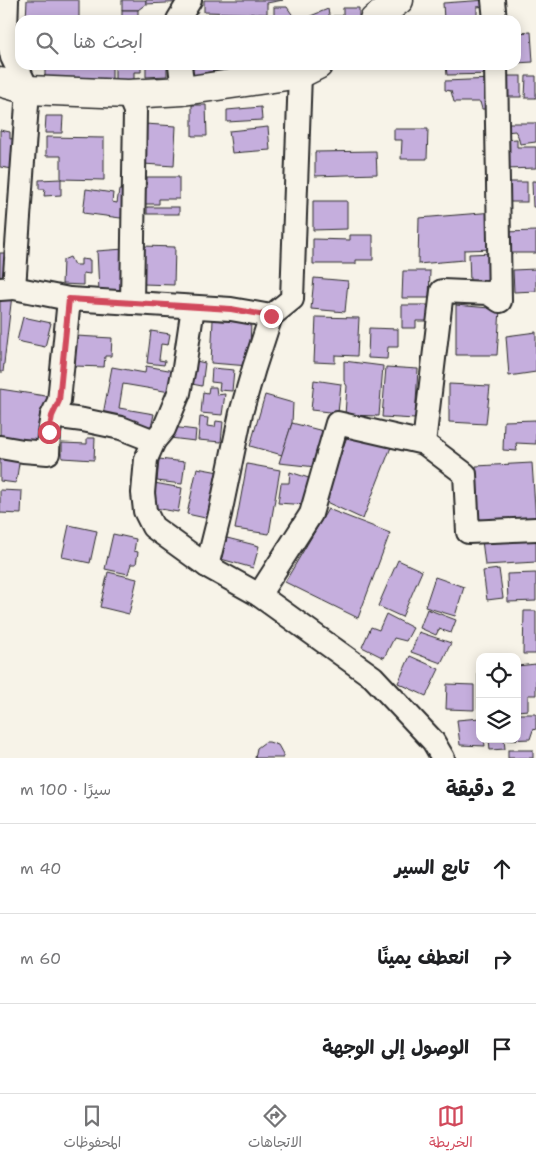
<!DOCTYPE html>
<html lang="ar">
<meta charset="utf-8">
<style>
body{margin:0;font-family:"Shantell Sans","Playpen Sans Arabic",sans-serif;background:#f2f2f2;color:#202124;direction:rtl}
.controls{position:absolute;right:15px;bottom:15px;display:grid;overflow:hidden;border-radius:10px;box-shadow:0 2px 12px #0003}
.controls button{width:45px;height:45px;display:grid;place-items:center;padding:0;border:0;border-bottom:1px solid #e0e0e0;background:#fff;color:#202124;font:25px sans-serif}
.stop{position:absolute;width:15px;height:15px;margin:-11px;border:4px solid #d1495b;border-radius:50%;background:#fff}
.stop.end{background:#d1495b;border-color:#fff;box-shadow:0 1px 5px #0008}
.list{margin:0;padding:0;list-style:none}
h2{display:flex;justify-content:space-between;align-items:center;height:65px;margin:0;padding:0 20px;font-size:21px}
h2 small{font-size:16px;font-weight:400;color:#757577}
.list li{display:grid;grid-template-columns:32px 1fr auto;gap:15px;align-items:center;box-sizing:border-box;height:90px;padding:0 20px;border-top:1px solid #e0e0e0}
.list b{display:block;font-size:19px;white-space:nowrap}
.list em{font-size:16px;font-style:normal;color:#757577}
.icon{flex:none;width:28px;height:28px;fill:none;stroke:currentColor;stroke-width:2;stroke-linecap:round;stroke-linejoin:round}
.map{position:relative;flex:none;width:536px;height:758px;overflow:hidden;direction:ltr}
.search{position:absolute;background:#fff;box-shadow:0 2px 12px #0003;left:15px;right:15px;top:15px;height:55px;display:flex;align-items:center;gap:12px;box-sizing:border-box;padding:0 18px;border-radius:15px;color:#757577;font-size:19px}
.sheet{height:335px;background:#fff}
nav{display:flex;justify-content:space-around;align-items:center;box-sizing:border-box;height:70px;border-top:1px solid #e0e0e0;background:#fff;font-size:14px;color:#757577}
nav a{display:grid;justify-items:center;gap:2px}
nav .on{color:#d1495b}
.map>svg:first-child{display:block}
.building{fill:#c5aedd;stroke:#2b2b2b}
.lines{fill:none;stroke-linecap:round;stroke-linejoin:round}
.street-casing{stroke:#2b2b2b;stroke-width:26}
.secondary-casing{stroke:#2b2b2b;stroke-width:31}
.street{stroke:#f7f3e8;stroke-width:22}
.secondary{stroke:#f7f3e8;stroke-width:28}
.route{stroke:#d1495b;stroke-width:6}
</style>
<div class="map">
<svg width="536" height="758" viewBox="0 0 536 758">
<rect width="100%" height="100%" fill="#f7f3e8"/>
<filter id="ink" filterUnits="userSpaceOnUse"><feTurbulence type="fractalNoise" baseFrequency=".02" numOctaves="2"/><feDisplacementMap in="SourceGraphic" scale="10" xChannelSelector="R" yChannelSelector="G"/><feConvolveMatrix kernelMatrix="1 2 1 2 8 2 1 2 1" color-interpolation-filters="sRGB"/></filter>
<g filter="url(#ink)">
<g class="building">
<polygon points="27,0 79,0 79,20 26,20"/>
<polygon points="122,0 146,0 146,4 138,10 122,10"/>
<polygon points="146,0 186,0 186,2 146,4"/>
<polygon points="204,0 283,0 267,3 267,14 204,12"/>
<polygon points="486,0 486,6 477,7 477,20 444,20 443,3"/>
<polygon points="274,7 287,7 296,20 274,20"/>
<polygon points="343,8 359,8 359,20 334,20 333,16 343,16"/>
<polygon points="328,9 330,20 308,20 308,17"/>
<rect x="122" y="10" width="16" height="10"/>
<polygon points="255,17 256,20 236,20 235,18"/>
<polygon points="531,32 533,62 516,63 516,33"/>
<rect x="45" y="65" width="67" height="20"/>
<polygon points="115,65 141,65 141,72 134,72 134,81 115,81"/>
<polygon points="146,65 175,65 175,67 167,68 167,76 146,77"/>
<polygon points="197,65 226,65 226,69 203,73 205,81 192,84 189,69 199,67"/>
<polygon points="231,65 255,65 232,73"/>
<polygon points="446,65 494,65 494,74 447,75"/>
<rect x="504" y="76" width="17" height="21"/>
<polygon points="526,76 536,76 536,98 525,98"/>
<polygon points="493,79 493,109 482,109 480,102 454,102 451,91 445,90 445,81"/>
<polygon points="192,105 206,105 207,136 192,136"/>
<polygon points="261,107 262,120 227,122 227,110"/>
<polygon points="46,116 63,116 62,133 45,133"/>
<polygon points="506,123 536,123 536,142 520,144 518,136 515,131 506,132"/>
<polygon points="145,124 176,126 174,166 143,164"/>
<polygon points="268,127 270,150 232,153 229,131"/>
<polygon points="394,129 428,129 427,159 401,159 402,140 394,140"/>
<polygon points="0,130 10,132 10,139 15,138 13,169 0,167"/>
<polygon points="46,137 104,138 104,180 61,179 61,156 46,156"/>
<polygon points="517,139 517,147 536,147 536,168 505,169 504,140"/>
<polygon points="376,151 377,174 315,176 315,152"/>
<polygon points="147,177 179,177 179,199 159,199 159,204 143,204 143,188 147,188"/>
<polygon points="61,179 61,195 44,196 45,189 39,189 39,180"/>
<polygon points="532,181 536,181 536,207 533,207"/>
<rect x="507" y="182" width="20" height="20"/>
<polygon points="86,189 113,193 112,202 117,203 119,190 131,191 128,219 83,213"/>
<polygon points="313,201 347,201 347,229 313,230"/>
<rect x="147" y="207" width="32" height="7"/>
<polygon points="494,212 495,249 464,250 464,260 418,264 419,218"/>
<polygon points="536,231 536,253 505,253 505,232"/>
<polygon points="350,235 373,235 373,260 356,260 356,264 313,264 313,239 350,240"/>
<polygon points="143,246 175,247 174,285 143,284"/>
<polygon points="124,249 126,290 99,291 97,251"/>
<rect x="0" y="253" width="8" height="30"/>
<polygon points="494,253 495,281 470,283 469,254"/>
<polygon points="70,257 74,265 81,265 81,259 90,260 90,274 83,273 83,285 62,284 63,260"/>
<polygon points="536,269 536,291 514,292 513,270"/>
<polygon points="403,271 430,271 429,298 402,298"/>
<polygon points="314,278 348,281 345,312 311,309"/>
<polygon points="12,295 3,372 0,372 0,297"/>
<polygon points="402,305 430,305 430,321 416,321 416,328 402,328"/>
<polygon points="456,305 500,309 497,355 456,355"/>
<polygon points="23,317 51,323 45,347 17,341"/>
<polygon points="316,317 359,318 357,356 335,355 335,363 314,362"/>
<polygon points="213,320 251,323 249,366 211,363"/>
<polygon points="369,328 398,329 398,347 388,347 387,359 368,358"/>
<polygon points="151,331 170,334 168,345 161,344 159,360 165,361 164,365 147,363"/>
<polygon points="536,332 536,372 509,376 506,336"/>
<polygon points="76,336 112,338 111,356 105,356 104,367 75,366"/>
<polygon points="196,361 205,363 202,386 192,384"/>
<polygon points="344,361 383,366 379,416 345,415 347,386 344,381"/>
<polygon points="146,366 174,371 170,392 123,384 119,408 154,414 151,428 102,420 112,367 145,373"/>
<polygon points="386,367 418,369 415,419 382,417"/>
<polygon points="212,368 234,370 232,391 219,390 220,383 211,382"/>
<polygon points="314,380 341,384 338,413 311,410"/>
<polygon points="449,384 490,386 486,424 449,422"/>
<polygon points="209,387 216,387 217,395 225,394 222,415 201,413 203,392 208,393"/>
<polygon points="0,389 52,397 45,447 0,440"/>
<polygon points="265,395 293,403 292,423 282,455 250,446"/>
<polygon points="200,417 208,418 207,426 215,427 216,421 223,422 221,442 198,440"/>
<polygon points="536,420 536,444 516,443 517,451 503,450 504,421"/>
<polygon points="292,423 327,432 316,467 279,463"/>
<polygon points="172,427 196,430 195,441 170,438"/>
<polygon points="349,431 393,442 363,519 324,501"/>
<polygon points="87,438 95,438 94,460 62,458 62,443 87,444"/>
<polygon points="0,454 20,457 16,483 0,481"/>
<polygon points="159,459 185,462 182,484 157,481"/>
<polygon points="532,463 536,521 479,524 476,466"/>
<polygon points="247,464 280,470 269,534 235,529"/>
<polygon points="197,468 219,472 210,519 187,514"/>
<polygon points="290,472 315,480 307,505 278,503 281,483 289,483"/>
<polygon points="154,483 182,488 178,512 149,507"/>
<polygon points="0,490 22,491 21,514 0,513"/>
<polygon points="328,509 390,533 358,618 285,582"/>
<polygon points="69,525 97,531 90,563 62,557"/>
<polygon points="113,534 136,539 134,551 138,552 136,564 131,564 128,574 105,569"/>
<polygon points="536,536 536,562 485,565 482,540"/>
<polygon points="227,538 259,546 253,568 221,559"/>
<polygon points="398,560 422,571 402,617 378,606"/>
<polygon points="499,569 503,598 487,600 483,571"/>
<polygon points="108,572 137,579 129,614 100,607"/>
<polygon points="536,573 536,601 508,602 507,574"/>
<polygon points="435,577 464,587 455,616 425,607"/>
<polygon points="427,609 456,620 451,633 439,629 436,635 420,628"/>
<polygon points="524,611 536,611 536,654 523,654"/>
<polygon points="386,614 413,628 406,641 394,638 384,658 362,647 371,627 379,630"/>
<polygon points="419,632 451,643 441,663 411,652"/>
<polygon points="410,656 439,669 426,696 398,683"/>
<rect x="478" y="664" width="2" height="44"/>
<polygon points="536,664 536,695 528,695 528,710 517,711 517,666"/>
<polygon points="447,684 474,685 474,710 446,709"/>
<polygon points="517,714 536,714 536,729 533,730 530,739 508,740 517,739"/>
<polygon points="480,718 480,739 484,739 485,746 460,745 457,720"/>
<polygon points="489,739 504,739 505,749 490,750"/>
<polygon points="265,742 269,742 278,745 283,754 283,758 255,758 257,748"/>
<rect x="508" y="750" width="25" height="8"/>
</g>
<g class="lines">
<defs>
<g id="street">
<polyline points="493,0 495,20"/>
<polyline points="178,20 190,0"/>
<polyline points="180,65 183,91"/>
<polyline points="128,94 135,111 132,303"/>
<polyline points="14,288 69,299 231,309 271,316 292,299 300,74"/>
<polyline points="0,289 14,288 28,90 12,57 6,30 7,0"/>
<polyline points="193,307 184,368 179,393 164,429 154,441 146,459 143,493 145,511 153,527 207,566 259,595 373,677 433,741 443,758"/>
<polyline points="52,416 83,420 121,428 154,441"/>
<polyline points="424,443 442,291 488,293 500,301 496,65"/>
<polyline points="0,447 23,451 48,453 49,433 52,416 59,401 69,299"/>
<polyline points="207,566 220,514 241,413 254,368 271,316"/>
<polyline points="259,595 311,514 337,423 424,443 465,474 468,532 536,529"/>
</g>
<g id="secondary">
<polyline points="374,20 399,0"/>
<polyline points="0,82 28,90 128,94 183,91 300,74 318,65"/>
</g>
</defs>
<use href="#street" class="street-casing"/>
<use href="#secondary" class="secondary-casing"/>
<use href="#street" class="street"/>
<use href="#secondary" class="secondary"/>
</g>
</g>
<g class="lines" filter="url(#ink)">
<polyline class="route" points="49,432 52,416 59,401 69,299 231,309 271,316"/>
</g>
</svg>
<div class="controls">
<button><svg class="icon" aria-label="locate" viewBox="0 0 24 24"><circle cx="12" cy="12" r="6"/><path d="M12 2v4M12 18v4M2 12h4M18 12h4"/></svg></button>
<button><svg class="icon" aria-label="layers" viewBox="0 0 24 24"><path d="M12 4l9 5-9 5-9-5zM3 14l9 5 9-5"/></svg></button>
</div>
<div class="stop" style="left:49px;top:432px"></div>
<div class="stop end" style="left:271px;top:316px"></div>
<div class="search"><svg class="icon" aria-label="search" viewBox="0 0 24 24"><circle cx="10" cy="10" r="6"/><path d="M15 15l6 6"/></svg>ابحث هنا</div>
</div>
<section class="sheet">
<h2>2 دقيقة<small>سيرًا · 100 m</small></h2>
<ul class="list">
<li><svg class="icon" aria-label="ahead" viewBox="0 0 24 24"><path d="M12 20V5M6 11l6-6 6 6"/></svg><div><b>تابع السير</b></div><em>40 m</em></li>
<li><svg class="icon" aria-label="right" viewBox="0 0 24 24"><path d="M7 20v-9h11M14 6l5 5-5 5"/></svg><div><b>انعطف يمينًا</b></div><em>60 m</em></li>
<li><svg class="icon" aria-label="arrive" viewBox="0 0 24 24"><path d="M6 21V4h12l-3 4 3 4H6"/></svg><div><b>الوصول إلى الوجهة</b></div></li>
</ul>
</section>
<nav>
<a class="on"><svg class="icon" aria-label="map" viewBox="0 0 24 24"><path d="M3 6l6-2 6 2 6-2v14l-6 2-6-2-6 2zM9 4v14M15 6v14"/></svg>الخريطة</a>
<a><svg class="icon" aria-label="directions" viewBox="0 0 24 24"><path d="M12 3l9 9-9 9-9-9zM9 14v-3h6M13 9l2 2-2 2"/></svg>الاتجاهات</a>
<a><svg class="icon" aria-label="saved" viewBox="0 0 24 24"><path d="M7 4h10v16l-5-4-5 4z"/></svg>المحفوظات</a>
</nav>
